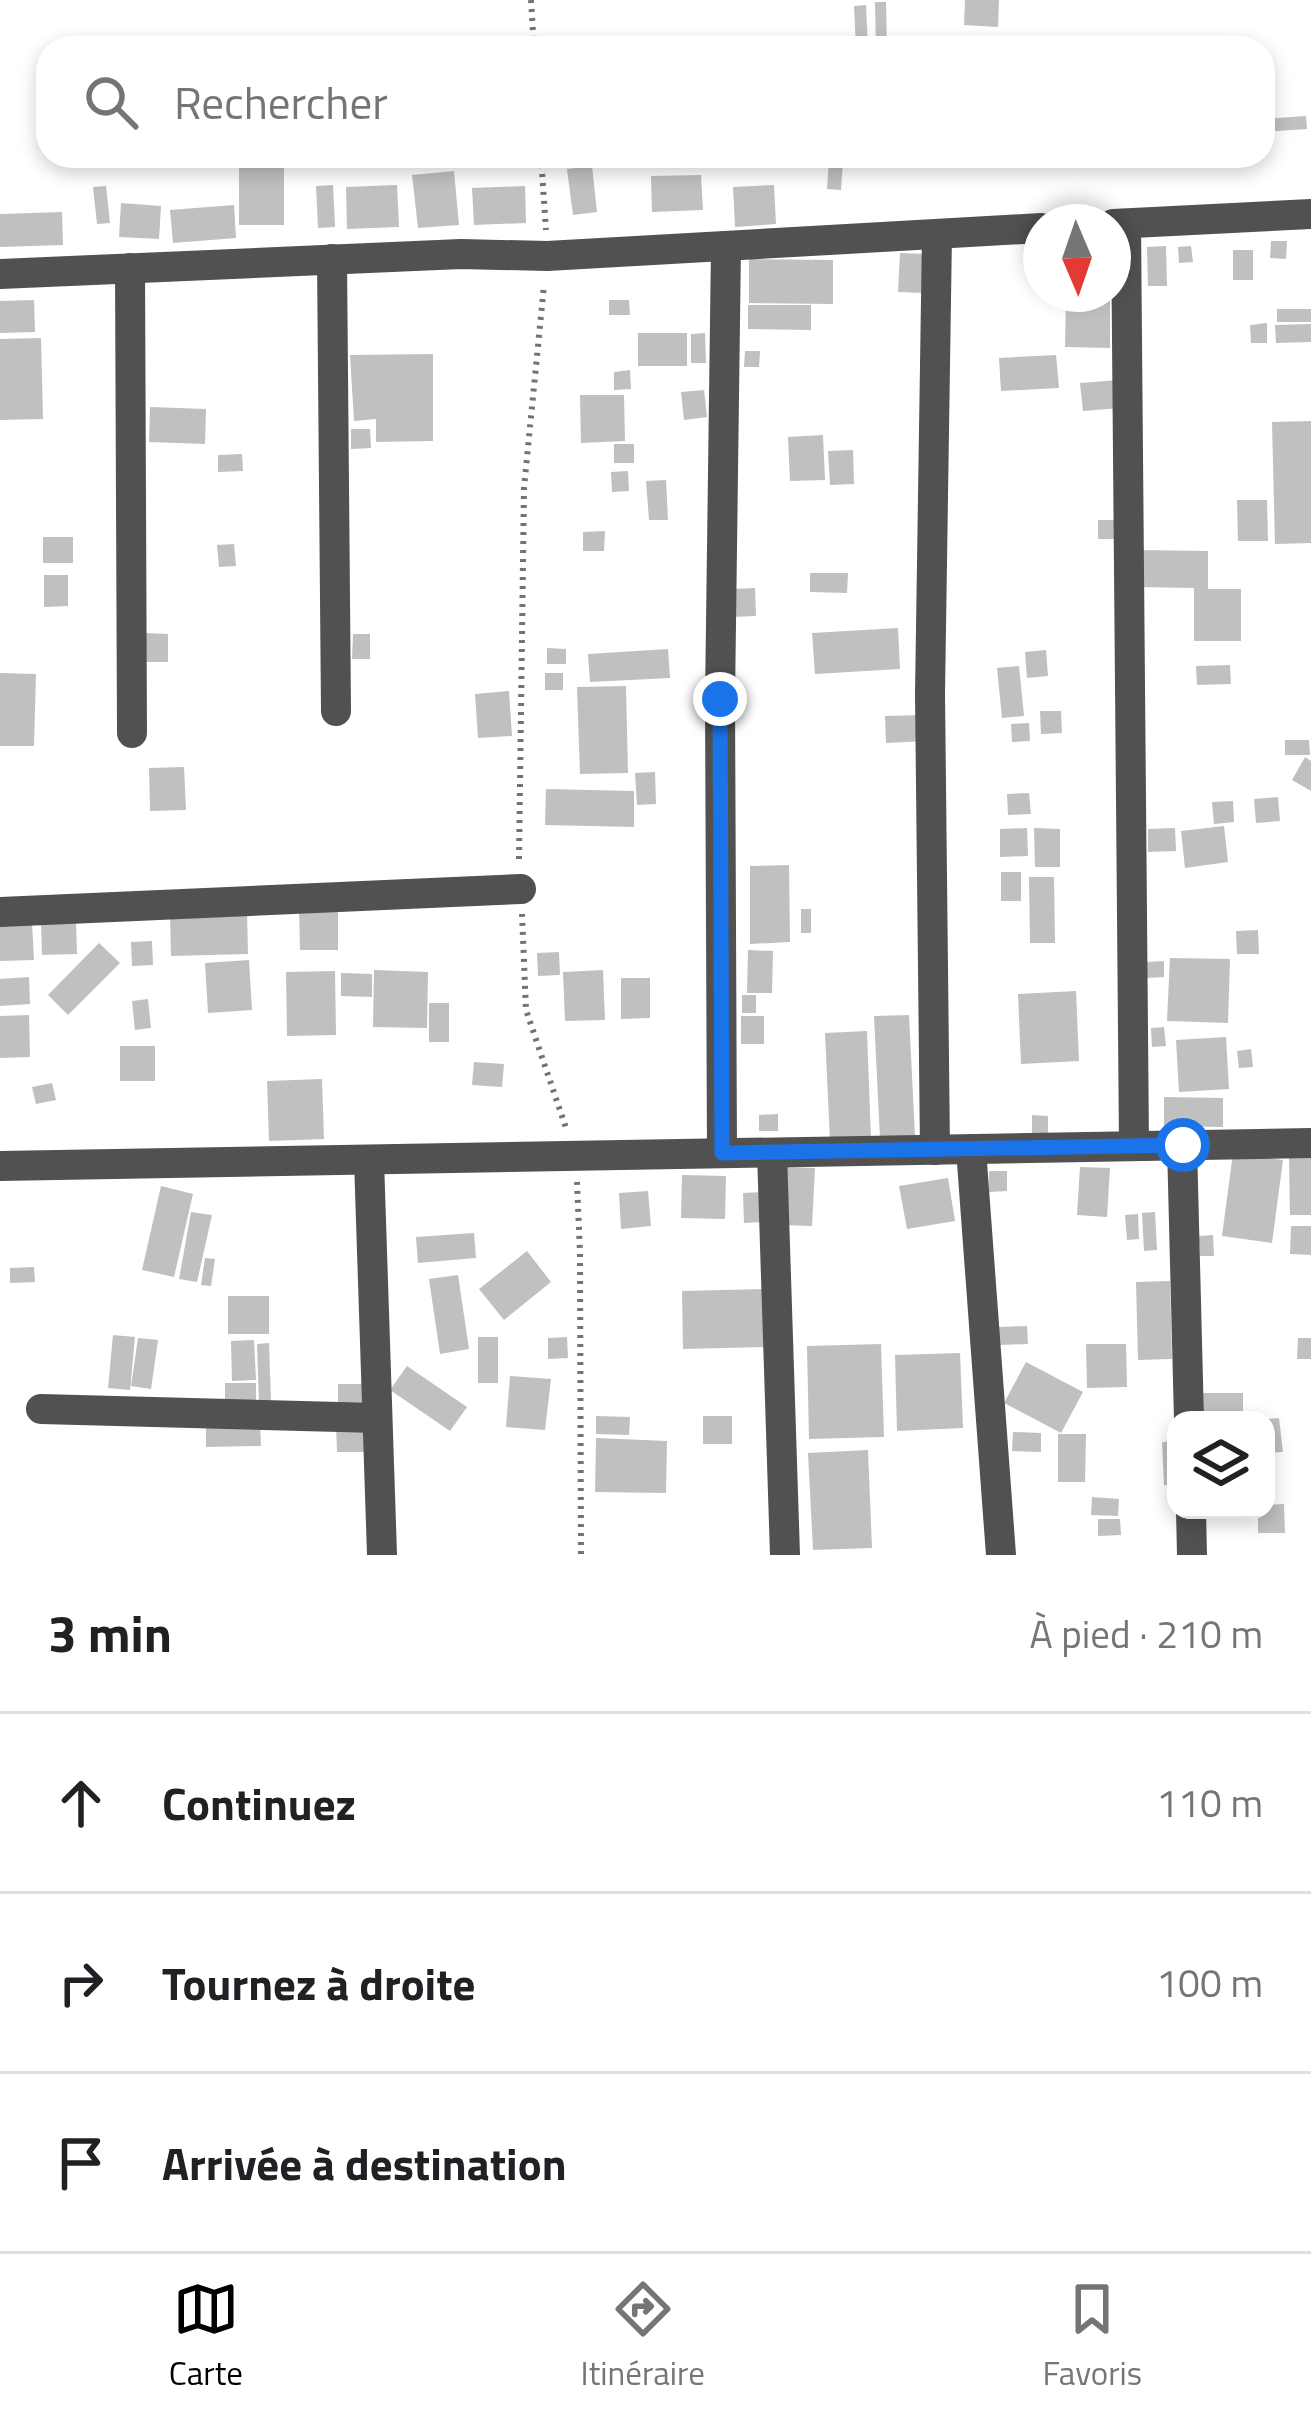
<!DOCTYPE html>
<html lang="fr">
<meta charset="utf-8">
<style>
body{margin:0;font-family:"Titillium Web",sans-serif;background:#f6f6f6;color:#202124}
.controls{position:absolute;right:36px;bottom:36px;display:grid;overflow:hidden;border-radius:24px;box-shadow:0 6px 18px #0003}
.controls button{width:108px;height:108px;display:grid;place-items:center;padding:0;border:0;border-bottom:3px solid #e0e0e0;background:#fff;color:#202124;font:60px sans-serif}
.compass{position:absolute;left:1023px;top:204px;width:108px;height:108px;border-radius:50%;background:#fff;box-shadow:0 6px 18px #0003;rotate:178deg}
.stop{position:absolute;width:36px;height:36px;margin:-27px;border:9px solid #1a73e8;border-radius:50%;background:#fff}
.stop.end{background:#1a73e8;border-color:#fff;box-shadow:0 3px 12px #0008}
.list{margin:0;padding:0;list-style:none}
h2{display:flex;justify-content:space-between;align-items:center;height:156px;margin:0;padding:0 48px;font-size:51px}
h2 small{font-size:39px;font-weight:400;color:#757577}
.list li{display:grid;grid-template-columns:78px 1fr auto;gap:36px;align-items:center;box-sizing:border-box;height:180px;padding:0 48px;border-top:3px solid #e0e0e0}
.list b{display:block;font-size:45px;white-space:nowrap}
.list em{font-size:39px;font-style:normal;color:#757577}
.icon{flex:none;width:66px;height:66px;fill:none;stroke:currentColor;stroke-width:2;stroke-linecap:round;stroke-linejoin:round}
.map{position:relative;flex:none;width:1311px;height:1555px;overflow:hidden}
.search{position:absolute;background:#fff;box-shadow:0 6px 18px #0003;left:36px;right:36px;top:36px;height:132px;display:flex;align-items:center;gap:30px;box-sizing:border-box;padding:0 42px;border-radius:36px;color:#757577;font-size:45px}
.sheet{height:696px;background:#fff}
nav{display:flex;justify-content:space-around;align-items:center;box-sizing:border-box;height:168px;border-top:3px solid #e0e0e0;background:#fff;font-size:33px;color:#757577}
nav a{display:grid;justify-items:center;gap:6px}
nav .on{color:#000}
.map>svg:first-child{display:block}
.building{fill:#c0c0c0}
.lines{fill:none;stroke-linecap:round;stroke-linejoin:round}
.path{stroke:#737373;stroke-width:6;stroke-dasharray:3 6;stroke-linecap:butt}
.minor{stroke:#515151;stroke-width:30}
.route{stroke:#1a73e8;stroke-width:15}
</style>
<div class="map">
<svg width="1311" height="1555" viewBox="0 0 1311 1555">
<rect width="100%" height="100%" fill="#fff"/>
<g class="building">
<polygon points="965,0 999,0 998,27 964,25"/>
<polygon points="875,2 886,2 887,48 876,48"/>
<polygon points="866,5 868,47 856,48 854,6"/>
<polygon points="1306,116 1307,129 1263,132 1263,119"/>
<polygon points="829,160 843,161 841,190 827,189"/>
<rect x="239" y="166" width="45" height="59"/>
<polygon points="592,166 597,212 573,215 567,169"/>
<polygon points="454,171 459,225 418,228 412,175"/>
<polygon points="701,175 703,210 652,212 651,176"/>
<polygon points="333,185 335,227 318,228 316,186"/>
<polygon points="397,185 399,227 347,229 346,187"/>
<polygon points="774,185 776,224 735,227 733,187"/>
<polygon points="106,186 110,223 97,224 93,187"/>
<polygon points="525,186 526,223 474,225 472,188"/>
<polygon points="121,203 161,206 159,239 119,237"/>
<polygon points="234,205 236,238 173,243 170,210"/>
<polygon points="62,212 63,245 0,247 0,214"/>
<polygon points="1271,241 1287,241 1286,259 1270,258"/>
<polygon points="1166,246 1167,286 1148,286 1147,247"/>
<polygon points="1191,246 1193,262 1179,263 1178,247"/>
<rect x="1233" y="250" width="20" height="30"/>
<polygon points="900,253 927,254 925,293 898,292"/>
<polygon points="749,259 833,260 833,304 749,303"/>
<polygon points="1066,296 1110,296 1110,348 1065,347"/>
<polygon points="34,300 35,332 0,333 0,301"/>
<polygon points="609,300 629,300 630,315 609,315"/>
<polygon points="748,305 811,305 811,330 748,329"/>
<rect x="1277" y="309" width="34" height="13"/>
<polygon points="1267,323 1267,343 1251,343 1250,325"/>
<polygon points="1311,324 1311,342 1276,343 1275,325"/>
<rect x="638" y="333" width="49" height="33"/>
<polygon points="705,333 706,363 691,363 691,334"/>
<polygon points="41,338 43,419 0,420 0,339"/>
<polygon points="745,351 760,351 759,367 744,367"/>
<polygon points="433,354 433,441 376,442 376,419 354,421 350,355"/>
<polygon points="1056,355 1059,388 1001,391 999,358"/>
<polygon points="630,370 631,389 614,390 614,372"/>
<polygon points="1119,380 1121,408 1083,411 1080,383"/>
<polygon points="704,390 707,417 684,420 681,392"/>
<polygon points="580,395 624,395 625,441 581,443"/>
<polygon points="150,407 206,409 205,444 149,442"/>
<polygon points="1311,421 1311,543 1275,544 1272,422"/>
<polygon points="351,429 370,429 371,448 351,449"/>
<polygon points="823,435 825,480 790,481 788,437"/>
<rect x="614" y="444" width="20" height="19"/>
<polygon points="853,450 854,484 830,485 828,451"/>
<polygon points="242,454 243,471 218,472 218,455"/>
<polygon points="628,471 629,491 612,492 611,472"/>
<polygon points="666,480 668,520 649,520 646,481"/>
<polygon points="1237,500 1267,500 1268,541 1238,541"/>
<rect x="1098" y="520" width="20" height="19"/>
<polygon points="605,531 604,551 583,551 583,532"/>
<rect x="43" y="537" width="30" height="26"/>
<polygon points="234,544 236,566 219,567 217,545"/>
<polygon points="1136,550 1208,551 1208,589 1241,589 1241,641 1194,641 1194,588 1136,587"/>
<polygon points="810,573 848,573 847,593 810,592"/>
<polygon points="44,575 68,575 68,606 44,607"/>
<polygon points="755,588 756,616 732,617 731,589"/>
<polygon points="898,628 900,669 815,674 812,633"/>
<polygon points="143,633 168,634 168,662 143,662"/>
<polygon points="353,634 370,634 370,659 352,659"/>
<polygon points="547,648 566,649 566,664 547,664"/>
<polygon points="668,649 670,678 590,682 588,654"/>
<polygon points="1046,650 1048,676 1027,678 1025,652"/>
<polygon points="1230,665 1231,684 1197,685 1196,666"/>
<polygon points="1019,666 1024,716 1002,718 997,668"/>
<polygon points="0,673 36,674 34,746 0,746"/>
<rect x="545" y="673" width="18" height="17"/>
<polygon points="626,686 628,773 580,774 577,687"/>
<polygon points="509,691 512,736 478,738 475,694"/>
<polygon points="1040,711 1061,711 1062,733 1041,734"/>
<polygon points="925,715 926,741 886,743 885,716"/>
<polygon points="1029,723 1030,741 1012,742 1011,724"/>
<polygon points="1285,740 1309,740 1310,755 1285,755"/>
<polygon points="1305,757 1311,761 1311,791 1292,780"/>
<polygon points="184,767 186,810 150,811 149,768"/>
<polygon points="655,772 656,804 637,805 635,773"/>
<polygon points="546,789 634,791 634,827 545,825"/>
<polygon points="1029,793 1031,814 1008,815 1007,794"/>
<polygon points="1278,797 1280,821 1256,823 1254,799"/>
<polygon points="1233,801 1234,822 1214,824 1212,802"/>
<polygon points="1224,826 1228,862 1185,868 1181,831"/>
<polygon points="1027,828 1028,856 1000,857 1000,829"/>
<polygon points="1034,828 1060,829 1060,867 1035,867"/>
<polygon points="1175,828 1176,851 1148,852 1148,829"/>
<polygon points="789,865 790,942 750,944 750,866"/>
<rect x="1001" y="872" width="20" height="29"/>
<polygon points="1029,877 1054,877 1055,943 1030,943"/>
<polygon points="299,907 338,907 338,950 300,950"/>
<rect x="801" y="909" width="10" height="24"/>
<polygon points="247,912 248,954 171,956 170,913"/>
<polygon points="76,921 77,954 42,955 41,922"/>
<polygon points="32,922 34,960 0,961 0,923"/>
<polygon points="1258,930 1259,954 1237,954 1236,931"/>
<polygon points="152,941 153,965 132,966 131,942"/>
<polygon points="99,943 120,963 68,1015 48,995"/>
<polygon points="748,950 773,951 772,993 747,993"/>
<polygon points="559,952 560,975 538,976 537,953"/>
<polygon points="1170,958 1230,959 1228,1023 1167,1021"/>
<polygon points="249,960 252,1010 208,1013 205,963"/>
<polygon points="1164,961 1164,977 1146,978 1146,962"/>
<polygon points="374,970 428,972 427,1028 373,1027"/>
<polygon points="603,970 605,1020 565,1021 563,972"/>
<polygon points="335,971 336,1035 287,1036 286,972"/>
<polygon points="341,973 372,974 372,997 341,996"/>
<polygon points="29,977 30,1004 0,1006 0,979"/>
<polygon points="621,978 650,978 650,1018 621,1019"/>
<polygon points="1076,991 1079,1061 1021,1064 1018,994"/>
<rect x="742" y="995" width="14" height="18"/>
<polygon points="148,999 151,1028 135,1030 132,1001"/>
<rect x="429" y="1003" width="20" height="39"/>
<polygon points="29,1015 30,1057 0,1058 0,1016"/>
<polygon points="909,1015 915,1136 880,1138 874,1016"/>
<rect x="741" y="1016" width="23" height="28"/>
<polygon points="1164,1027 1166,1046 1152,1047 1151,1028"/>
<polygon points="867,1031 871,1140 830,1142 825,1033"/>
<polygon points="1226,1037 1229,1089 1179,1092 1176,1040"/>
<rect x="120" y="1046" width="35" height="35"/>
<polygon points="1251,1049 1253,1067 1239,1068 1237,1051"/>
<polygon points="474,1062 504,1064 502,1087 472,1085"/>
<polygon points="322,1079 324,1139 269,1141 267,1081"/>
<polygon points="52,1083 56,1100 36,1104 32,1087"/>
<polygon points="1164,1097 1223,1098 1223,1127 1164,1126"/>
<polygon points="778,1114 778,1131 759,1131 759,1115"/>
<polygon points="1032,1115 1048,1116 1048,1138 1032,1138"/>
<polygon points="1233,1153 1283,1160 1272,1243 1222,1236"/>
<polygon points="1311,1157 1311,1215 1290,1215 1289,1158"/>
<polygon points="787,1167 815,1168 812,1226 784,1225"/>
<polygon points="1080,1167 1110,1168 1107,1217 1077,1215"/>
<polygon points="989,1171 1007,1171 1007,1191 989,1192"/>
<polygon points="682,1175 726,1176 725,1219 681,1218"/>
<polygon points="948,1178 955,1221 907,1229 899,1186"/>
<polygon points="161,1186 193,1194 174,1277 142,1270"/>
<polygon points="648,1191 651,1226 621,1229 619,1193"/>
<polygon points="763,1192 764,1222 744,1223 743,1193"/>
<polygon points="191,1212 212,1215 197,1282 179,1279"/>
<polygon points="1155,1212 1157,1250 1144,1251 1142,1213"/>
<polygon points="1138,1214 1139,1239 1127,1240 1125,1215"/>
<polygon points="1291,1226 1311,1226 1311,1255 1290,1254"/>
<polygon points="474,1233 476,1258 418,1263 416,1237"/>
<polygon points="1213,1235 1214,1256 1200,1256 1199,1236"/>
<polygon points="527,1251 551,1282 504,1320 479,1289"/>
<polygon points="205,1258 215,1259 211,1286 201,1285"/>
<polygon points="34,1267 35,1282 10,1283 10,1268"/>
<polygon points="458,1275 469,1349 440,1354 429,1279"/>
<polygon points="1170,1281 1172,1359 1138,1360 1136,1282"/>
<polygon points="768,1289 769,1347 683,1349 682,1291"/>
<rect x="228" y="1296" width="41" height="38"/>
<polygon points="1027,1326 1028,1344 999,1345 999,1327"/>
<polygon points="113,1335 135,1337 130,1390 108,1388"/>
<rect x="478" y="1337" width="20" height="46"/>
<polygon points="567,1337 568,1358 548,1359 548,1338"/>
<polygon points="138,1338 158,1340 151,1389 131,1386"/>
<polygon points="1298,1338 1311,1338 1311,1359 1297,1359"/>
<polygon points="254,1340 256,1380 232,1381 231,1341"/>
<polygon points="269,1343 271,1401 259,1402 257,1344"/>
<polygon points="881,1344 884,1437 809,1439 807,1346"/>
<polygon points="1086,1344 1126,1344 1127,1387 1087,1388"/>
<polygon points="960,1353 963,1428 897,1431 895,1355"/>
<polygon points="1026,1362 1083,1392 1061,1433 1004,1403"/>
<polygon points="407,1366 467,1407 450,1431 390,1390"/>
<polygon points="510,1376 551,1379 545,1430 506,1427"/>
<polygon points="225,1383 256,1383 256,1402 225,1403"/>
<rect x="338" y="1384" width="27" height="19"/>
<rect x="1201" y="1393" width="42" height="22"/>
<polygon points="596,1416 630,1417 629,1435 596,1434"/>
<rect x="703" y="1416" width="29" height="28"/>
<polygon points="1279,1418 1283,1452 1266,1453 1266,1419"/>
<polygon points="260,1421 261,1446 206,1447 206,1423"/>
<polygon points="336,1425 367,1425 367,1452 337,1452"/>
<polygon points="1013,1432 1041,1433 1041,1452 1012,1451"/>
<polygon points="1058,1434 1086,1434 1085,1482 1058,1482"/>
<polygon points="596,1438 667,1441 666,1493 595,1492"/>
<polygon points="1176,1441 1176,1485 1164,1485 1162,1442"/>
<polygon points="868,1450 872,1548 813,1550 808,1453"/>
<polygon points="1092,1497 1119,1499 1118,1516 1091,1515"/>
<polygon points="1284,1504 1285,1533 1258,1533 1258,1510 1266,1510 1266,1505"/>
<polygon points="1098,1519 1120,1519 1121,1535 1098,1536"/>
</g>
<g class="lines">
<g class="path">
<polyline points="531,0 534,48"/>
<polyline points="541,156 546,230"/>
<polyline points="519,859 524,488 544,285"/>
<polyline points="522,914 526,1010 566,1128"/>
<polyline points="577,1182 580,1253 581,1555"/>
</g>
<g class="minor">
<polyline points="1113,224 1311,214"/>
<polyline points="1126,224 1134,1146"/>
<polyline points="332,259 336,711"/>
<polyline points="130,268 132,733"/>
<polyline points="0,274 461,254 547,256 1041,228"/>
<polyline points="0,912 521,889"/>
<polyline points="1182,1145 1189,1420"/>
<polyline points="971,1149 1001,1555"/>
<polyline points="935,1150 930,694 937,234"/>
<polyline points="722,1153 720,699 726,246"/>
<polyline points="772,1153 785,1555"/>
<polyline points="369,1160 382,1555"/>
<polyline points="0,1166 1311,1143"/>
<polyline points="41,1409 377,1418"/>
<polyline points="1191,1510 1192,1555"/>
</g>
</g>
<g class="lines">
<polyline class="route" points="720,699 722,1153 1183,1145"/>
</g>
</svg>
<div class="controls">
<button><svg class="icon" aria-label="layers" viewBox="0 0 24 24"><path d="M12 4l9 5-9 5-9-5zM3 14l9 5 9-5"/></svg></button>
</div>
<svg class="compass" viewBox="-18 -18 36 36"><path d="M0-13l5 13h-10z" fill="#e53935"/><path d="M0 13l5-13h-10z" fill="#757577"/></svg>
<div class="stop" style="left:1183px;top:1145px"></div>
<div class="stop end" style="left:720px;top:699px"></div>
<div class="search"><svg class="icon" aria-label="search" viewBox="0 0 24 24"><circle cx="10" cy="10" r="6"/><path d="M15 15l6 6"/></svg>Rechercher</div>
</div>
<section class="sheet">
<h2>3 min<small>À pied · 210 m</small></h2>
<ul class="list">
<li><svg class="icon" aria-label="ahead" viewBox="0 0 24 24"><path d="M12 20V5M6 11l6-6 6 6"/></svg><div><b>Continuez</b></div><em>110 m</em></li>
<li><svg class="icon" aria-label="right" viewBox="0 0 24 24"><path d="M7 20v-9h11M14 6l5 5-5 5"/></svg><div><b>Tournez à droite</b></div><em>100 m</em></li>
<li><svg class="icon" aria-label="arrive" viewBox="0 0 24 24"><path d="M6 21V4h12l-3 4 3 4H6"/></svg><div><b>Arrivée à destination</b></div></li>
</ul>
</section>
<nav>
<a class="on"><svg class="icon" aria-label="map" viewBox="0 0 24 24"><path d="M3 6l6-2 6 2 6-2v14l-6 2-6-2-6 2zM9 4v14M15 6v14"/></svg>Carte</a>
<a><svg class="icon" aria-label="directions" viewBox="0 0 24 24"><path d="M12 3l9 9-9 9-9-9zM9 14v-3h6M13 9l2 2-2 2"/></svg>Itinéraire</a>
<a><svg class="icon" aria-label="saved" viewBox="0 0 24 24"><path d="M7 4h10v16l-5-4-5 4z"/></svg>Favoris</a>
</nav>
